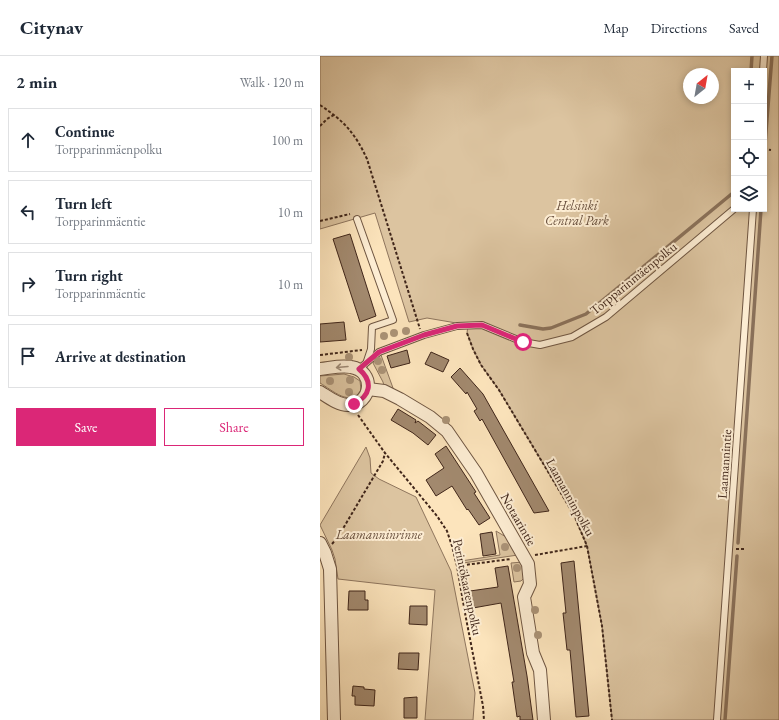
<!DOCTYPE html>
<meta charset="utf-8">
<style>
body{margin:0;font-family:"EB Garamond",serif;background:#f2f2f3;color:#1f2937}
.controls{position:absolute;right:12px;top:12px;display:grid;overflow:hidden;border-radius:0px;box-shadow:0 2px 6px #0003}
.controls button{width:36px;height:36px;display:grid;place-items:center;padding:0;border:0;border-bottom:1px solid #e0e1e3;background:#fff;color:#1f2937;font:20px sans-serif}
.compass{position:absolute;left:363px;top:12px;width:36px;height:36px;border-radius:50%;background:#fff;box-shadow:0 2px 6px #0003;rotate:31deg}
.stop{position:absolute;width:12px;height:12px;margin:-9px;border:3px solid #db2777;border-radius:50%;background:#fff}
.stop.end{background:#db2777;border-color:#fff;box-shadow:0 1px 4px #0008}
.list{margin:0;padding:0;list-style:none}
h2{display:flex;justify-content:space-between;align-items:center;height:52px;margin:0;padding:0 16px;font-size:17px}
h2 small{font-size:13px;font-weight:400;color:#747a83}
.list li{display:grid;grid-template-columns:26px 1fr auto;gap:12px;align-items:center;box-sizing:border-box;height:64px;margin:0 8px 8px;padding:0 8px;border:1px solid #e0e1e3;border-radius:0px}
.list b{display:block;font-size:15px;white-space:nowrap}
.list p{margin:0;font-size:13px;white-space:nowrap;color:#747a83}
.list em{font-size:13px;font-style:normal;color:#747a83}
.actions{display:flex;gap:8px;padding:12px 16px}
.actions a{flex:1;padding:9px 0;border:1px solid #db2777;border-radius:0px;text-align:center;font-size:14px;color:#db2777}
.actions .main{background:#db2777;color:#fff}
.icon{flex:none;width:22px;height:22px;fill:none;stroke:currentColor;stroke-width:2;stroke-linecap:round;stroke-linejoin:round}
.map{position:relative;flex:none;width:459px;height:664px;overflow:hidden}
header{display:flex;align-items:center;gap:24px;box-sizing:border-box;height:56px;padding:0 20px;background:#fff;border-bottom:1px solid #e0e1e3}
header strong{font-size:19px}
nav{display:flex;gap:22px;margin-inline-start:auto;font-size:14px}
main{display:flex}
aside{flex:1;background:#fff}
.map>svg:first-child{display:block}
.green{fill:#dcc4a0;stroke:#8e755d;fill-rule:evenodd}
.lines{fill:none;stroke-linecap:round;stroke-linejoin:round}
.stream{stroke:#8a715a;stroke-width:3.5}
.building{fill:#a2896e;stroke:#40261a}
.lane-casing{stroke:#6f5642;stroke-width:8}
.street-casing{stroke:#6f5642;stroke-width:14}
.path{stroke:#40261a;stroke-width:2;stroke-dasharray:3 2;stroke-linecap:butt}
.lane{stroke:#fdedd3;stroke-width:6}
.street{stroke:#fdedd3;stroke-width:12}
.tree{fill:#aa9276}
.oneway{stroke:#9e8a76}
.route{stroke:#db2777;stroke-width:5}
.labels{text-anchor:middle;stroke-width:4;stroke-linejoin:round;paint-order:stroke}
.park-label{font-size:13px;font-style:italic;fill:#674e3c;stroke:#fdedd3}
.street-label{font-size:13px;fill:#40261a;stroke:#fdedd3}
</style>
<header>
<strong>Citynav</strong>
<nav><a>Map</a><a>Directions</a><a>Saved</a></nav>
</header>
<main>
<aside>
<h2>2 min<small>Walk · 120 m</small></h2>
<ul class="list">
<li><svg class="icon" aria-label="ahead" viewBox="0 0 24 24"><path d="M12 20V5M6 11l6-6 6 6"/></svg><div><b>Continue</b><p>Torpparinmäenpolku</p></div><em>100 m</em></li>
<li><svg class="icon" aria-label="left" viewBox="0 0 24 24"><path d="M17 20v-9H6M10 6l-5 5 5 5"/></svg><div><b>Turn left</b><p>Torpparinmäentie</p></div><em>10 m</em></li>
<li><svg class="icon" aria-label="right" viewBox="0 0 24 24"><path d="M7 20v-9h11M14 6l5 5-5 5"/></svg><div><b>Turn right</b><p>Torpparinmäentie</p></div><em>10 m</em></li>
<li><svg class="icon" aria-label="arrive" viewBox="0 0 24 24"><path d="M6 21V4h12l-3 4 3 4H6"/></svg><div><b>Arrive at destination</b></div></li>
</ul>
<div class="actions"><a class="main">Save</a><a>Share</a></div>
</aside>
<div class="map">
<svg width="459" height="664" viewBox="0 0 459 664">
<rect width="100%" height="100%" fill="#fce4bc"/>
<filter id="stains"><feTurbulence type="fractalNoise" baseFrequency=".005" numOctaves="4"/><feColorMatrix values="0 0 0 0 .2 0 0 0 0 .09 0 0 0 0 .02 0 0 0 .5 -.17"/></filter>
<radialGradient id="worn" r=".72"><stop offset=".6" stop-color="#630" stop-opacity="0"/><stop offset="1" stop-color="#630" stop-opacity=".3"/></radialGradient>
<g class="green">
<path d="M0 0H459V664H292L282 570 267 490 254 459 179 334 161 309 153 293 147 277 148 269 107 262 89 266 55 157 0 173ZM414 15H444V153H414ZM369 18H393V42H369Z"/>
<polygon points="61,299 73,332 64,330 63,326 53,307 56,301"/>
<path d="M24 318 34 321 40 325 41 334C31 352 12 334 0 327V320Z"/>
<polygon points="46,391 50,402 51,417 59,423 96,441 131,515 155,637 153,664 105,664 115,534 18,523 15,503 12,494 0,469"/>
<polygon points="176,475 186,481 198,499 143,507 141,505 180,499"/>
<polygon points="203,506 204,522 201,525 194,526 191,507"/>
</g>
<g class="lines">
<g class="stream">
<polyline points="431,15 432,0"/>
<polyline points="445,88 452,0"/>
<polyline points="444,108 445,99"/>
<polyline points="200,269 223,273 231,272 266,258 414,136"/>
<polyline points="418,487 441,153"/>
<polyline points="405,664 417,500"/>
</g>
</g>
<g class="building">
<polygon points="30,178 56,260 40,266 13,183"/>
<polygon points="24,266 26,284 0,286 0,268"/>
<polygon points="87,294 90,307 71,312 67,300"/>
<polygon points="111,296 129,304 123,316 105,308"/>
<polygon points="140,312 163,338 229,455 214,457 162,363 160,365 154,355 157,353 147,336 146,338 131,321"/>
<polygon points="78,353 96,364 95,367 98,365 116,379 108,389 93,377 71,364"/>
<polygon points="126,390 156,436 154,437 170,462 159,469 148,453 147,454 132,430 116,440 106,424 124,412 115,398"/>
<polygon points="172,476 176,498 163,500 160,478"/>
<polygon points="254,505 269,660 256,661 250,594 247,594 243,557 246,557 241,507"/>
<polygon points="188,510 207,620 213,664 200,664 200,660 197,661 192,626 194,626 181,547 153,552 150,535 178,531 175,512"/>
<polygon points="29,535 45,535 45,544 48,544 48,554 28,554"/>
<polygon points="90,550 107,550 107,569 89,568"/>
<polygon points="79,597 99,597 98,614 78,613"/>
<polygon points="33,630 44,631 44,633 55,634 54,650 35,649 35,640 32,640"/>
<polygon points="97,641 97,662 84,662 84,642"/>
</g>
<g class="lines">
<defs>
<g id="lane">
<polyline points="443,15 444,0"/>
<polyline points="37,163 73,264 52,271 51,293 47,305"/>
<polyline points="39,313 59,296 104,279 137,270 162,269 203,286 220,289 252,281 286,261 414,153"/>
<polyline points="397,664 433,153"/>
</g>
<g id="street">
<path d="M0 313C10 312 21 309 31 311 56 315 52 349 28 349 18 349 8 341 0 336"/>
<polyline points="48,333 64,335 80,343 110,361 127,375 156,417 208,508 210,528 204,541 213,597 220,614 224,664"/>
<polyline points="0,487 5,497 10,513 14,664"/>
</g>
</defs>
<use href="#lane" class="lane-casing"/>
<use href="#street" class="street-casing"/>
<g class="path">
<path d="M0 49C24 65 35 77 47 103L100 273"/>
<polyline points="0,70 7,63 14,59"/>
<polyline points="444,93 451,94"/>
<polyline points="0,165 30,158"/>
<polyline points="147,277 153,293 161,309 179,334 254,459 267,490 282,570 292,664"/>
<polyline points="0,299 42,294"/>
<polyline points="38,359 65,397 117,460 127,475 132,490 137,510 145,557 163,650 164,664"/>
<polyline points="12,488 18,481 63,405 65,397"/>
<polyline points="416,493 424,493"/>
<polyline points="215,499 267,490"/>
<polyline points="137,510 191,503"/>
</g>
<use href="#lane" class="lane"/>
<use href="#street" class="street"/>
</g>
<g class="tree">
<circle cx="86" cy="275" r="4"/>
<circle cx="74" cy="277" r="4"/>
<circle cx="64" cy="280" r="4"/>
<circle cx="29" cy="301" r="4"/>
<circle cx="58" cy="305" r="4"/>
<circle cx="62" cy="314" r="4"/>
<circle cx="30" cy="324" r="4"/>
<circle cx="10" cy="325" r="4"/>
<circle cx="29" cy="336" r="4"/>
<circle cx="126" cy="364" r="4"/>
<circle cx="185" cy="491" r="4"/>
<circle cx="197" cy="512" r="4"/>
<circle cx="215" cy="554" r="4"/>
<circle cx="218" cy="579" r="4"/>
</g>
<defs><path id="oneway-shaft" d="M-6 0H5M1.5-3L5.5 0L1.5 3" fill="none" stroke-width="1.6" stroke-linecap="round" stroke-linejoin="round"/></defs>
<use class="oneway" href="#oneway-shaft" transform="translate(22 311) rotate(175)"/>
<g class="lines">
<path class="route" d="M34 348C50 340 54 326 39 313L59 296 104 279 137 270 162 269 203 286"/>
</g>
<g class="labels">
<g class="park-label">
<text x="257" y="154">Helsinki<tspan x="257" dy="15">Central Park</tspan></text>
<text x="59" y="483">Laamanninrinne</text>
</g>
<g class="street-label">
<text transform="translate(313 222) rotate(-39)" y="5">Torpparinmäenpolku</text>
<text transform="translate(404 408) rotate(-86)" y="5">Laamannintie</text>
<text transform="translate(251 441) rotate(61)" y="5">Laamanninpolku</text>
<text transform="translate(199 463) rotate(60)" y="5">Notaarintie</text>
<text transform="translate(148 531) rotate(78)" y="5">Perintökaarenpolku</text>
</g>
</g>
<rect width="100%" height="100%" filter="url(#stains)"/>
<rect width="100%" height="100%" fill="url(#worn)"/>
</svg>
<div class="controls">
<button>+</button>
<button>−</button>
<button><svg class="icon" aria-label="locate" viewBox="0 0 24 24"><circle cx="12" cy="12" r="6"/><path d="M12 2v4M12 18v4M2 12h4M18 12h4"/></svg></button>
<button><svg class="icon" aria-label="layers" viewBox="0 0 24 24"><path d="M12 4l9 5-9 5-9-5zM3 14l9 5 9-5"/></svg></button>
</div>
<svg class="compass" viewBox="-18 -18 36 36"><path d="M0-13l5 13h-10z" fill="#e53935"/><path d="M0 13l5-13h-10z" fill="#747a83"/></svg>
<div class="stop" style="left:203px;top:286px"></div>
<div class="stop end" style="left:34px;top:348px"></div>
</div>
</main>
